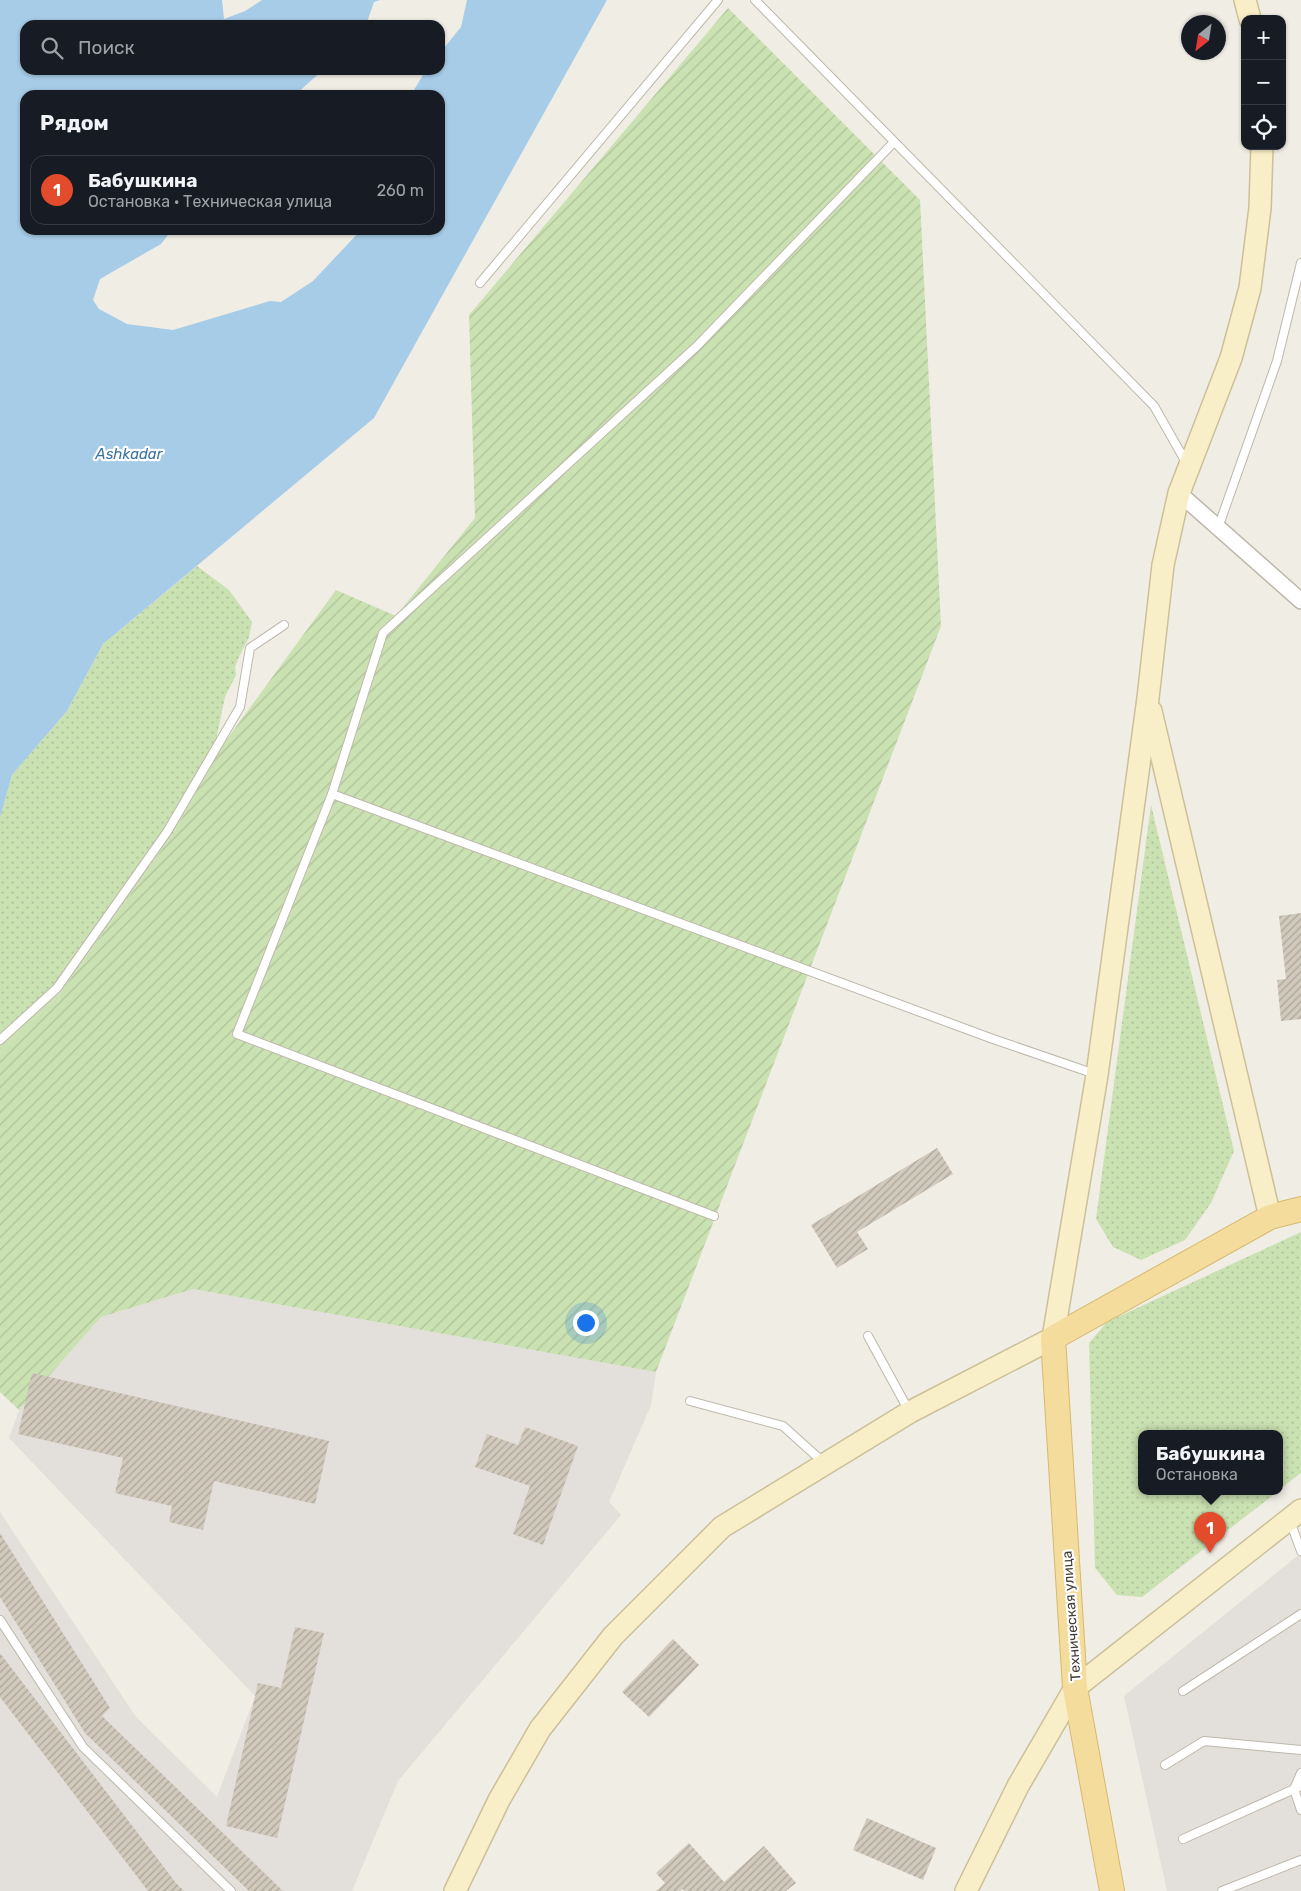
<!DOCTYPE html>
<html lang="ru">
<meta charset="utf-8">
<style>
body{margin:0;font-family:Rubik,sans-serif;background:#20242c;color:#f1f3f6}
.controls{position:absolute;right:15px;top:15px;display:grid;overflow:hidden;border-radius:10px;box-shadow:0 1px 4px #0004}
.controls button{width:45px;height:45px;display:grid;place-items:center;padding:0;border:0;border-bottom:1px solid #363941;background:#171b24;color:#f1f3f6;font:25px sans-serif}
.compass{position:absolute;left:1181px;top:15px;width:45px;height:45px;border-radius:50%;background:#171b24;box-shadow:0 1px 4px #0004;rotate:210deg}
.you{position:absolute;left:585px;top:1322px;width:18px;height:18px;margin:-12px;border:4px solid #fff;border-radius:50%;background:#1a73e8;box-shadow:0 0 0 8px #1a73e833}
.badge{display:grid;place-items:center;width:32px;height:32px;border-radius:50%;background:#e24b2b;color:#fff;font-size:16px;font-weight:700}
.pin{position:absolute;translate:-50% -41px;filter:drop-shadow(0 1px 2px #0008)}
.pin::after{content:'';position:absolute;top:26px;width:18px;height:15px;background:inherit;clip-path:polygon(0 0,100% 0,50% 100%)}
.popup{position:absolute;left:1138px;top:1430px;width:145px;height:65px;box-sizing:border-box;display:grid;place-content:center;border-radius:10px;background:#171b24;filter:drop-shadow(0 1px 4px #0005);font-size:16px;white-space:nowrap;color:#9ea1a6}
.popup b{font-size:19px;color:#f1f3f6}
.popup::after{content:'';position:absolute;left:50%;top:100%;margin-left:-10px;border:10px solid transparent;border-top-color:#171b24}
.list{margin:0;padding:0;list-style:none}
h2{display:flex;justify-content:space-between;align-items:center;height:65px;margin:0;padding:0 20px;font-size:21px}
h2 small{font-size:16px;font-weight:400;color:#9ea1a6}
.list li{display:grid;grid-template-columns:32px 1fr auto;gap:15px;align-items:center;box-sizing:border-box;height:70px;margin:0 10px 10px;padding:0 10px;border:1px solid #363941;border-radius:15px}
.list b{display:block;font-size:19px;white-space:nowrap}
.list p{margin:0;font-size:16px;white-space:nowrap;color:#9ea1a6}
.list em{font-size:16px;font-style:normal;color:#9ea1a6}
.icon{flex:none;width:28px;height:28px;fill:none;stroke:currentColor;stroke-width:2;stroke-linecap:round;stroke-linejoin:round}
.map{position:relative;flex:none;width:1301px;height:1891px;overflow:hidden}
.search{position:absolute;background:#171b24;box-shadow:0 1px 4px #0004;left:20px;top:20px;width:425px;height:55px;display:flex;align-items:center;gap:12px;box-sizing:border-box;padding:0 18px;border-radius:15px;color:#9ea1a6;font-size:19px}
.panel{position:absolute;background:#171b24;box-shadow:0 1px 4px #0004;left:20px;top:90px;width:425px;height:145px;border-radius:15px}
.map>svg:first-child{display:block}
.industrial{fill:#e3dfda}
.grass{fill:url(#grass-dots)}
.garden{fill:url(#garden-furrows)}
.water{fill:#a7cce7}
.building{fill:url(#building-hatch)}
.lines{fill:none;stroke-linecap:round;stroke-linejoin:round}
.lane-casing{stroke:#beb8ac;stroke-width:10}
.street-casing{stroke:#beb8ac;stroke-width:18}
.secondary-casing{stroke:#cbc099;stroke-width:24}
.primary-casing{stroke:#d5b96e;stroke-width:26}
.lane{stroke:#fff;stroke-width:8}
.street{stroke:#fff;stroke-width:15}
.secondary{stroke:#f8eec8;stroke-width:21}
.primary{stroke:#f3dc9c;stroke-width:24}
.labels{text-anchor:middle;stroke-width:4.5;stroke-linejoin:round;paint-order:stroke}
.street-label{font-size:14px;fill:#423d35;stroke:#fff}
.water-label{font-size:15px;font-style:italic;fill:#3b74a1;stroke:#fff}
</style>
<div class="map">
<svg width="1301" height="1891" viewBox="0 0 1301 1891">
<defs>
<pattern id="grass-dots" width="8" height="8" patternUnits="userSpaceOnUse" patternTransform="scale(1.25)"><rect width="8" height="8" fill="#cae1b2"/><path d="M2 2h.1M6 6h.1" fill="none" stroke="#afc29a" stroke-width="1.8" stroke-linecap="round"/></pattern>
<pattern id="garden-furrows" width="10" height="10" patternUnits="userSpaceOnUse" patternTransform="scale(1.25)"><rect width="10" height="10" fill="#cae1b2"/><path d="M-1 1l2-2M0 10L10 0M9 11l2-2" fill="none" stroke="#afc29a"/></pattern>
<pattern id="building-hatch" width="6" height="6" patternUnits="userSpaceOnUse" patternTransform="scale(1.25)"><rect width="6" height="6" fill="#d1c9bc"/><path d="M-1 1l2-2M0 6l6-6M5 7l2-2" fill="none" stroke="#aba49a"/></pattern>
</defs>
<rect width="100%" height="100%" fill="#f0ede5"/>
<g class="industrial">
<polygon points="193,1289 656,1372 651,1405 609,1502 621,1515 398,1781 352,1891 0,1891 0,1512 136,1717 217,1797 255,1696 9,1438 19,1410 101,1317"/>
<polygon points="1301,1553 1301,1891 1167,1891 1124,1696"/>
</g>
<g class="grass">
<polygon points="197,566 229,590 252,622 249,637 238,659 235,667 236,675 225,697 217,735 219,743 219,750 173,834 59,995 0,1053 0,818 12,775 67,711 103,644"/>
<polygon points="1151,805 1234,1151 1211,1203 1185,1240 1141,1260 1113,1247 1096,1219"/>
<polygon points="1301,1232 1301,1473 1279,1490 1279,1434 1141,1434 1141,1492 1277,1492 1142,1597 1117,1595 1095,1568 1089,1343 1107,1322"/>
</g>
<polygon class="garden" points="728,8 920,200 941,626 656,1372 193,1289 101,1317 19,1410 0,1392 0,1053 59,995 173,834 219,750 336,590 396,616 475,518 469,315"/>
<polygon class="water" points="0,0 222,0 224,19 245,11 262,0 380,0 374,2 366,25 25,25 25,70 323,70 295,95 25,95 25,230 172,230 161,244 100,279 93,300 99,309 127,324 173,330 270,301 281,302 313,281 361,230 440,230 440,95 411,95 426,70 440,70 440,53 461,27 467,0 607,0 374,418 103,644 67,711 12,775 0,818"/>
<g class="building">
<polygon points="1301,913 1301,1019 1281,1021 1277,980 1286,979 1279,916"/>
<polygon points="937,1148 953,1174 857,1232 868,1249 837,1268 811,1225"/>
<polygon points="32,1373 329,1441 315,1504 214,1481 203,1530 169,1522 172,1506 115,1493 123,1458 18,1434"/>
<polygon points="525,1427 578,1446 543,1545 513,1534 530,1486 475,1467 487,1434 518,1445"/>
<polygon points="0,1533 110,1708 102,1716 283,1891 249,1891 85,1733 0,1597"/>
<polygon points="295,1627 324,1633 277,1838 226,1826 258,1683 281,1688"/>
<polygon points="673,1639 699,1665 649,1717 622,1692"/>
<polygon points="0,1653 176,1883 184,1891 148,1891 0,1697"/>
<polygon points="867,1818 936,1848 923,1880 853,1850"/>
<polygon points="689,1843 724,1882 764,1846 796,1883 786,1891 684,1891 683,1889 680,1891 656,1891 665,1883 656,1873"/>
</g>
<g class="lines">
<defs>
<g id="lane">
<polyline points="755,0 1154,406 1187,464"/>
<polyline points="480,283 718,0"/>
<polyline points="1218,528 1277,361 1301,263"/>
<polyline points="332,794 383,633 697,346 894,142"/>
<polyline points="0,1040 57,988 167,832 240,707 250,648 284,625"/>
<polyline points="714,1216 237,1034 332,794 993,1039 1095,1074"/>
<polyline points="868,1336 909,1411"/>
<polyline points="690,1401 783,1426 823,1462"/>
<polyline points="1290,1521 1301,1551"/>
<polyline points="0,1620 83,1747 231,1891"/>
<polyline points="1183,1691 1301,1614"/>
<polyline points="1165,1765 1204,1741 1301,1750"/>
<polyline points="1301,1773 1294,1789 1301,1810"/>
<polyline points="1183,1839 1301,1786"/>
<polyline points="1222,1891 1301,1860"/>
</g>
<polyline id="street" points="1179,493 1301,601"/>
<g id="secondary">
<polyline points="1245,0 1250,19"/>
<polyline points="1151,711 1270,1217"/>
<polyline points="455,1891 499,1800 540,1729 613,1636 722,1527 910,1412 1053,1338 1097,1075 1148,698 1163,565 1179,493 1231,358 1250,288 1260,208 1262,146"/>
<polyline points="966,1891 1018,1786 1075,1688 1301,1510"/>
</g>
<polyline id="primary" points="1112,1891 1075,1688 1053,1338 1270,1217 1301,1209"/>
</defs>
<use href="#lane" class="lane-casing"/>
<use href="#street" class="street-casing"/>
<use href="#secondary" class="secondary-casing"/>
<use href="#primary" class="primary-casing"/>
<use href="#lane" class="lane"/>
<use href="#street" class="street"/>
<use href="#secondary" class="secondary"/>
<use href="#primary" class="primary"/>
</g>
<g class="labels">
<g class="street-label">
<text transform="translate(1071 1616) rotate(-94)" y="5">Техническая улица</text>
</g>
<g class="water-label">
<text x="129" y="459">Ashkadar</text>
</g>
</g>
</svg>
<div class="controls">
<button>+</button>
<button>−</button>
<button><svg class="icon" aria-label="locate" viewBox="0 0 24 24"><circle cx="12" cy="12" r="6"/><path d="M12 2v4M12 18v4M2 12h4M18 12h4"/></svg></button>
</div>
<svg class="compass" viewBox="-18 -18 36 36"><path d="M0-13l5 13h-10z" fill="#e53935"/><path d="M0 13l5-13h-10z" fill="#9ea1a6"/></svg>
<div class="you"></div>
<div class="pin badge" style="left:1210px;top:1553px">1</div>
<div class="popup"><b>Бабушкина</b>Остановка</div>
<div class="search"><svg class="icon" aria-label="search" viewBox="0 0 24 24"><circle cx="10" cy="10" r="6"/><path d="M15 15l6 6"/></svg>Поиск</div>
<section class="panel">
<h2>Рядом<small></small></h2>
<ul class="list">
<li><span class="badge">1</span><div><b>Бабушкина</b><p>Остановка · Техническая улица</p></div><em>260 m</em></li>
</ul>
</section>
</div>
